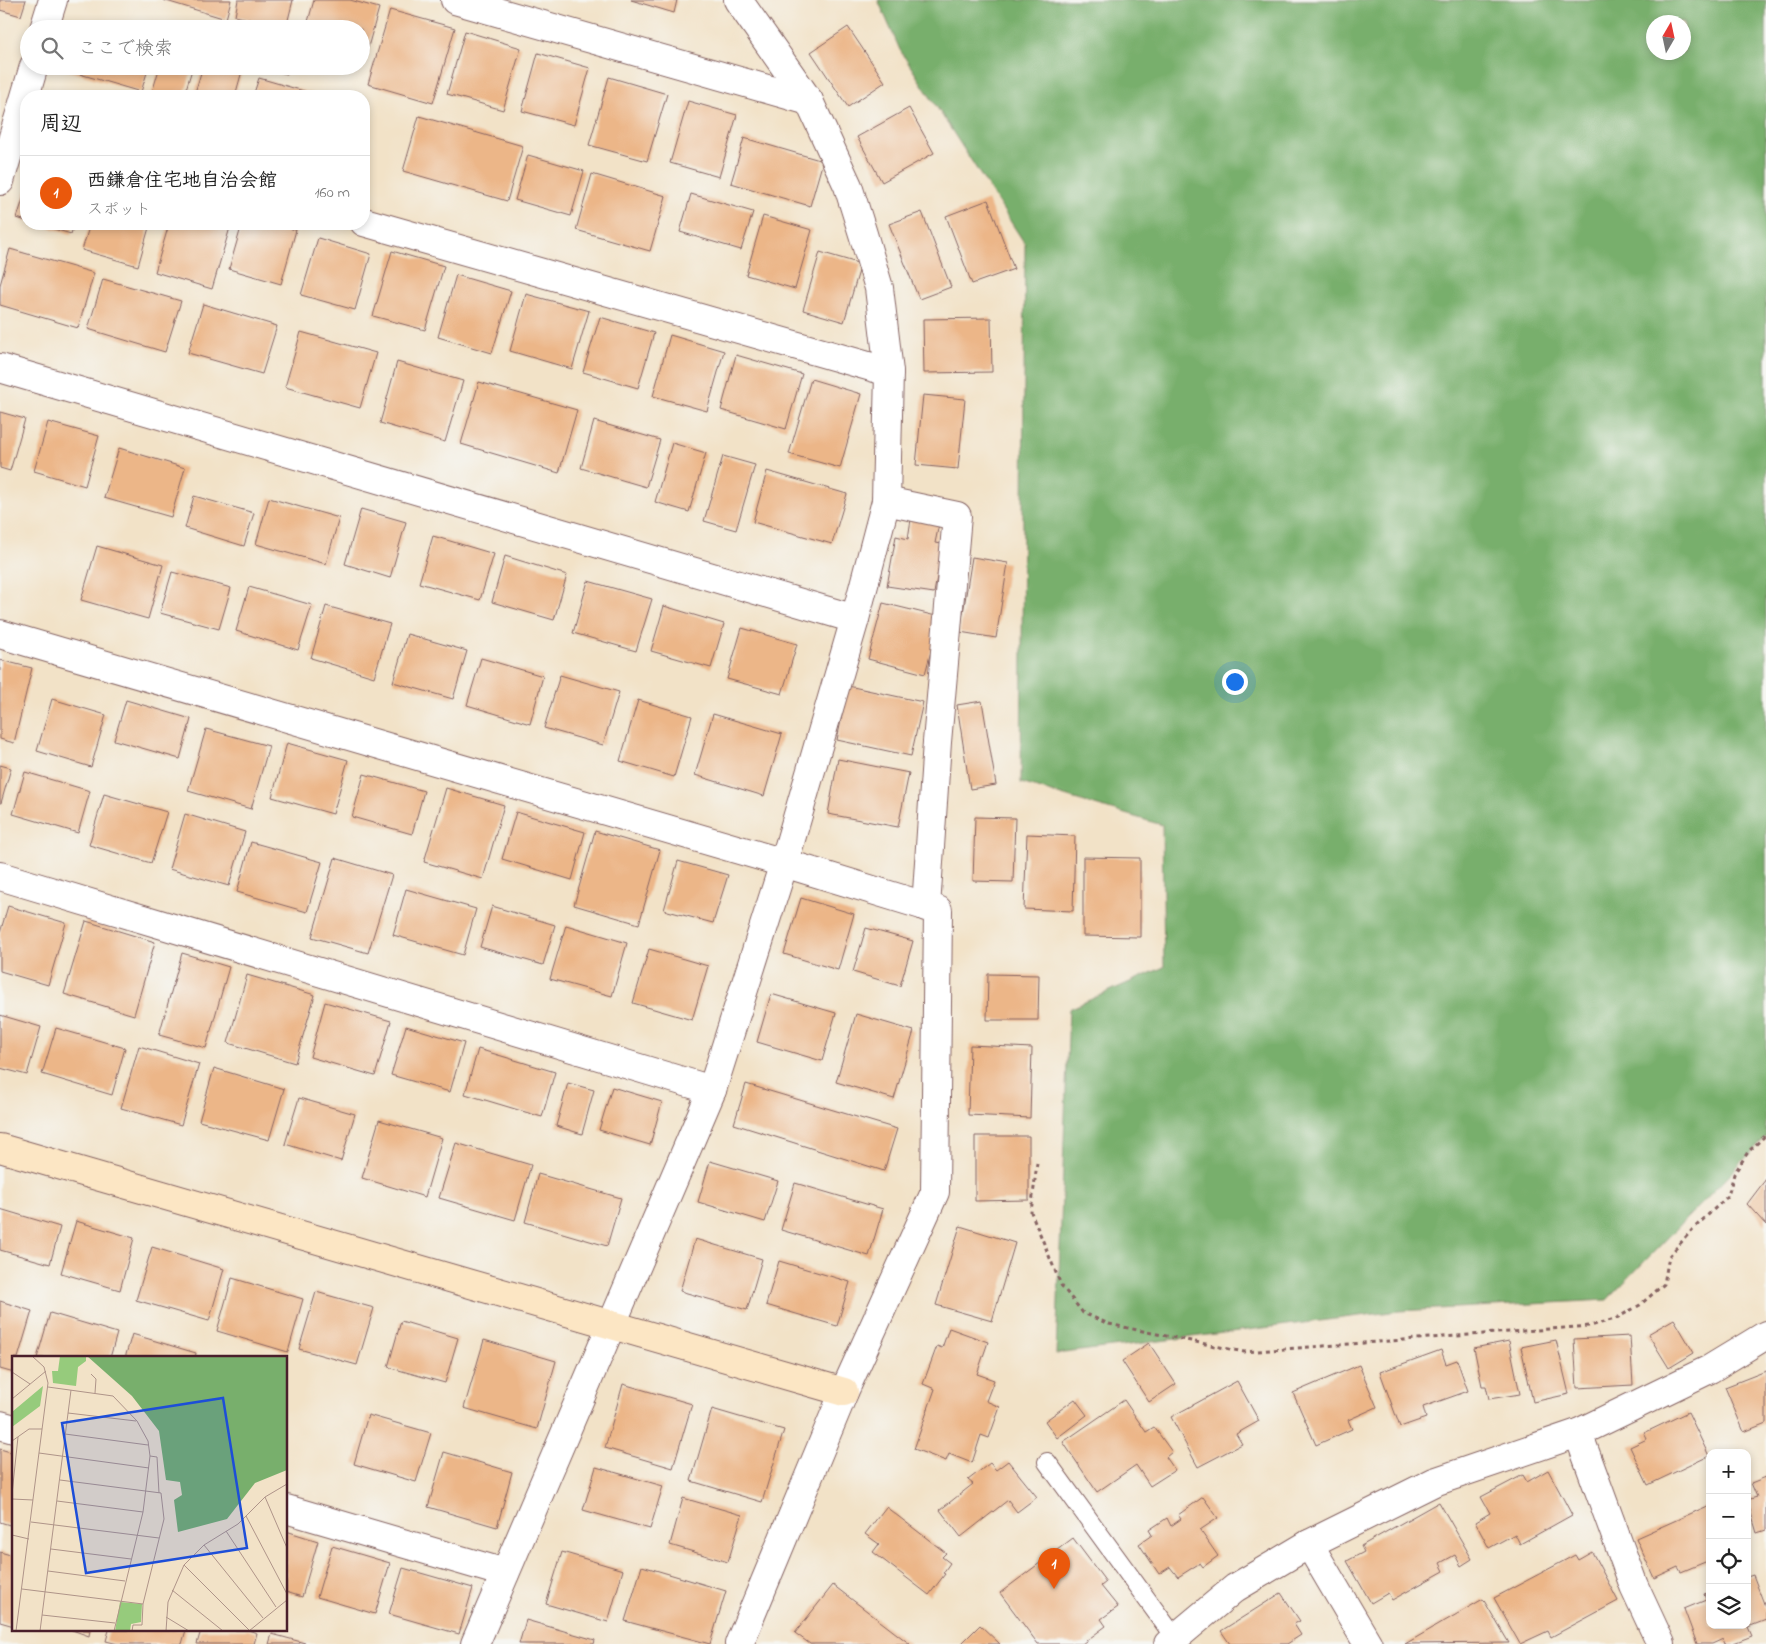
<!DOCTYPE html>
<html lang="ja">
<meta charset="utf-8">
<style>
body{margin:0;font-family:"Indie Flower","Klee One",sans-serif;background:#f6f6f6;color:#222}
.controls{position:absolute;right:15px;bottom:15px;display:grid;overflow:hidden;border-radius:10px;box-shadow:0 2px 8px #0003}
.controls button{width:45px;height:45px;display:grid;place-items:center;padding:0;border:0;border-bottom:1px solid #e0e0e0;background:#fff;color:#222;font:25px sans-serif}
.compass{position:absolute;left:1646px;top:15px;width:45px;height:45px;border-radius:50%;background:#fff;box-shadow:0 2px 8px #0003;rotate:9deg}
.you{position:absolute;left:1234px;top:681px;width:18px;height:18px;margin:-12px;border:4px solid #fff;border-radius:50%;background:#1a73e8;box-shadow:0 0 0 8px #1a73e833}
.badge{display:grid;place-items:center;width:32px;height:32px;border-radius:50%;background:#ea580c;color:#fff;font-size:16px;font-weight:700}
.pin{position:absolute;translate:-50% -41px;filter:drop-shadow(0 1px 2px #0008)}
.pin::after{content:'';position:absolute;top:26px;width:18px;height:15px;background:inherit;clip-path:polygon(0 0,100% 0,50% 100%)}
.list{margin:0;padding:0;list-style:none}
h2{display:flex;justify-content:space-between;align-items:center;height:65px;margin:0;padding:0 20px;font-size:21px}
h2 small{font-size:16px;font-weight:400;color:#767676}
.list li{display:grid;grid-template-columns:32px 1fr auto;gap:15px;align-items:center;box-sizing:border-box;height:75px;padding:0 20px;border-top:1px solid #e0e0e0}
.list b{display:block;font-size:19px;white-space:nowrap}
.list p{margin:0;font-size:16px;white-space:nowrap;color:#767676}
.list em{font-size:16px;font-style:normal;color:#767676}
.icon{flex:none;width:28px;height:28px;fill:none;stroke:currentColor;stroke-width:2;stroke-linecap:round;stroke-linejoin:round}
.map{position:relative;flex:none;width:1766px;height:1644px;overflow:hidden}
.search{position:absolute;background:#fff;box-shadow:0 2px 8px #0003;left:20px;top:20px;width:350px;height:55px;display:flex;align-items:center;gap:12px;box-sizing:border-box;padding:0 18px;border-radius:28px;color:#767676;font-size:19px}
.panel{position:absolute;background:#fff;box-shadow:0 2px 8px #0003;left:20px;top:90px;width:350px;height:140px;border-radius:20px}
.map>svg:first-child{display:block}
.forest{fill:#78af6c;stroke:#61674c;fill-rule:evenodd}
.building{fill:#ecb688}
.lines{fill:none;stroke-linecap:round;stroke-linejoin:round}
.lane-casing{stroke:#856362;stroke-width:20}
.street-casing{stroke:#856362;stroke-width:30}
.secondary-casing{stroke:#856362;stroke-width:30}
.path{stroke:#856362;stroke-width:3;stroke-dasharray:4 4;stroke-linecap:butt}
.lane{stroke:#fff;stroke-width:18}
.street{stroke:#fff;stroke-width:28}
.secondary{stroke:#fce6c4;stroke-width:28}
.inset-road{fill:none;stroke:#af9489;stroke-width:1}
.view{fill:#1d4ed8;fill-opacity:0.15;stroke:#1d4ed8;stroke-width:2.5}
.inset-edge{fill:none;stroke:#4a1f2b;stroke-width:2.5}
</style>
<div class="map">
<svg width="1766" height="1644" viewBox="0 0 1766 1644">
<rect width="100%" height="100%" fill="#f6f6f2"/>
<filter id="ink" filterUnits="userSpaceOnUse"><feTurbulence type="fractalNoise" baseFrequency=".02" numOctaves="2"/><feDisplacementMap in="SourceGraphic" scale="10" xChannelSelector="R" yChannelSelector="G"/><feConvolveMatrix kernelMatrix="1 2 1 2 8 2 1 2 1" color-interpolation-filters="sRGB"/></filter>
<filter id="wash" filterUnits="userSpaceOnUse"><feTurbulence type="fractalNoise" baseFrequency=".0096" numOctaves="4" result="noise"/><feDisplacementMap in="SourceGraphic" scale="20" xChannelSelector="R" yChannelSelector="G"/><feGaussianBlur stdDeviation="1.12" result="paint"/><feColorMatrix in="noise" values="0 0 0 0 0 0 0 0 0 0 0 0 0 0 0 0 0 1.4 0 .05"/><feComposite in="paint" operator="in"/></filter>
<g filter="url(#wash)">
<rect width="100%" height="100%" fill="#f2e2c7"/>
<path class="forest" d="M878 0H1766V1137L1607 1300 1399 1311 1056 1354 1069 1009 1164 967 1162 825 1021 783 1025 244 900 50ZM1654 22H1684V52H1654Z"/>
<g id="blocks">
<g class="building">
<polygon points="0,0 26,0 21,16 0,10"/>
<polygon points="163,0 231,0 226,19"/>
<polygon points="238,0 293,0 286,28 235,16"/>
<polygon points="314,0 350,0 379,8 363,65 361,29 306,29"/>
<polygon points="631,0 677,0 674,13"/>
<polygon points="390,10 455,28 433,103 368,84"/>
<polygon points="228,24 247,28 247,29 227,29"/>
<polygon points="848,27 885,82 848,107 811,52"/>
<polygon points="465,31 521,48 503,110 447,94"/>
<polygon points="538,53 590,68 574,125 522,111"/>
<polygon points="67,66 149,66 141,92 66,70"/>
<polygon points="160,66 193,66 184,96 151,96"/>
<polygon points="203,66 225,66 242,71 235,96 194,96"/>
<polygon points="254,66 289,66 287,74"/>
<polygon points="609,77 667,94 647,161 589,145"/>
<polygon points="259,78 321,96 253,96"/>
<polygon points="688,101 737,115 719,177 670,163"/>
<polygon points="909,108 934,153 882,182 857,137"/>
<polygon points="419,116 523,146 507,201 403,171"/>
<polygon points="744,138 823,161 810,206 731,183"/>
<polygon points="528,155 584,171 571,216 515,200"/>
<polygon points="592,174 666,196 650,251 576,230"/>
<polygon points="26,190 26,221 17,218"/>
<polygon points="691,194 753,212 741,250 680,232"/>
<polygon points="988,200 1014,269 972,284 946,216"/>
<polygon points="922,212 951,287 919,299 889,224"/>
<polygon points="763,216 812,230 795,289 746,275"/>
<polygon points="37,224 74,224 71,234"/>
<polygon points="90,224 150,224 138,266 82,250"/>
<polygon points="169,224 231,224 212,289 155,272"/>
<polygon points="242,224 273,224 296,230 281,284 229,269"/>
<polygon points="318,238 371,254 355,310 301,295"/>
<polygon points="10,249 94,273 78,328 0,305 0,285"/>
<polygon points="392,251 444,266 425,330 373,316"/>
<polygon points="820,252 861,264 844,322 803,310"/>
<polygon points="456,275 511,291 492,353 438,337"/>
<polygon points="103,279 181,301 165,352 88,329"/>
<polygon points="526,294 589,311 572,369 510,351"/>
<polygon points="203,304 277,326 262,374 188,353"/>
<polygon points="600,317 654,333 638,388 583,372"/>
<polygon points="991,318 992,372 924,373 923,319"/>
<polygon points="301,332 376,353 360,408 285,387"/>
<polygon points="670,335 724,351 707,411 653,396"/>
<polygon points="736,355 802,374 786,429 721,410"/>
<polygon points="397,362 463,381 445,442 380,423"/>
<polygon points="811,379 861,394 840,468 789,454"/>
<polygon points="479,382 577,410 559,473 461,444"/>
<polygon points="923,395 965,399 958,469 916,465"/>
<polygon points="0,412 25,419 10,471 0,468"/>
<polygon points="594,421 660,440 646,487 581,468"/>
<polygon points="48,422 99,436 85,486 34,471"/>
<polygon points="672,443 706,453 689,512 655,502"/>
<polygon points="119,448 185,468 171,517 104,498"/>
<polygon points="723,456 755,465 736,530 704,521"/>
<polygon points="767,471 847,494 832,544 753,522"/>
<polygon points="194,496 254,513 244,546 185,528"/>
<polygon points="269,498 339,518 326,564 256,544"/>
<polygon points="361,509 406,522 390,578 345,564"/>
<polygon points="911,519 939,524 935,543 943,544 934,593 887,586 896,536 908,539"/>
<polygon points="433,536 494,554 480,600 419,583"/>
<polygon points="97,546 163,565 148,619 81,600"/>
<polygon points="505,556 567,575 554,620 492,602"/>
<polygon points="972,557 1008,563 996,638 960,632"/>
<polygon points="172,572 231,588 219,629 160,613"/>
<polygon points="588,581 652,599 636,651 573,633"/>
<polygon points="249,587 312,605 298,650 236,631"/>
<polygon points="883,603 940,617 925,674 868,659"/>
<polygon points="326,606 390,624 374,677 311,658"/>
<polygon points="664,606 724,624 711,668 651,651"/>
<polygon points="742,628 797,644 782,694 727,679"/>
<polygon points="407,634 467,651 453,699 393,682"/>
<polygon points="481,658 543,676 530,724 467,705"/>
<polygon points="0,660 32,668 14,743 0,739"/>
<polygon points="560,675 619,692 603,745 544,728"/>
<polygon points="848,686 923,702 911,756 837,740"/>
<polygon points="52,699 106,715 91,767 37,751"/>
<polygon points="126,700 191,719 180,759 114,740"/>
<polygon points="638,700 692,716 674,777 620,761"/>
<polygon points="982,701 996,785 970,789 957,705"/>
<polygon points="713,714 782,734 764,796 695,775"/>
<polygon points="206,729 269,746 251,809 188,791"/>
<polygon points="287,743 348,760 333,814 272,797"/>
<polygon points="838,759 909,773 898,827 828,814"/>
<polygon points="0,765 11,768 1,803 0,803"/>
<polygon points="25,772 90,791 78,833 13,814"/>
<polygon points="364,774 424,791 412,834 352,817"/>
<polygon points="446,788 504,805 483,879 424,862"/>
<polygon points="104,794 167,812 151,863 89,845"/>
<polygon points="516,812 585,832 572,880 502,859"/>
<polygon points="185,814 245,832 229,886 169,869"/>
<polygon points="975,817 1015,818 1013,882 973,881"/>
<polygon points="595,831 660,850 639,924 574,905"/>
<polygon points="1027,834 1075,836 1073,911 1024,909"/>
<polygon points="251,842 322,862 307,912 237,892"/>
<polygon points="1083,857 1140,858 1140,937 1083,936"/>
<polygon points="335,858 392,875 368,953 312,937"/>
<polygon points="678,861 728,875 713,923 664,910"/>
<polygon points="406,889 476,909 463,955 393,935"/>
<polygon points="801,898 854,914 838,970 784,954"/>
<polygon points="8,906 66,923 48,985 0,971 0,933"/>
<polygon points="492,906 555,925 543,965 480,947"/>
<polygon points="86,921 155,942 134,1015 64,994"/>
<polygon points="566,925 627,943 612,996 550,979"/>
<polygon points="866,928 913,941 900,986 853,972"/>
<polygon points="649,949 708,966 692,1020 633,1003"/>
<polygon points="182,953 229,967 206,1048 159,1035"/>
<polygon points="988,974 1039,975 1038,1020 987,1020"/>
<polygon points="247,975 315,995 295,1063 228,1043"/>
<polygon points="771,994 836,1013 822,1061 757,1042"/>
<polygon points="325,1002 391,1021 375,1076 310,1057"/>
<polygon points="856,1014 914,1031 894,1099 836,1082"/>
<polygon points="0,1015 41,1027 27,1075 0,1068"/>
<polygon points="406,1026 464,1043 450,1092 391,1075"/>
<polygon points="56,1028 125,1048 112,1095 42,1074"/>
<polygon points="970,1045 1032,1048 1030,1118 968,1115"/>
<polygon points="139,1046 199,1064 181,1125 121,1108"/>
<polygon points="478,1049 555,1072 542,1117 465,1094"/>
<polygon points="214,1068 284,1089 269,1140 199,1121"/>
<polygon points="568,1083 594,1090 582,1134 556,1126"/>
<polygon points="746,1084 897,1129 884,1171 734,1124"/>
<polygon points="612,1087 662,1102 650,1145 599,1130"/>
<polygon points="299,1098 355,1114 341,1161 285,1144"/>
<polygon points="379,1120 442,1138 425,1197 362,1178"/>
<polygon points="975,1136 1029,1136 1029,1200 975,1201"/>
<polygon points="456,1143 531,1165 515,1220 439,1198"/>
<polygon points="710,1161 778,1181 765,1222 698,1202"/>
<polygon points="538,1174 621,1198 607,1246 525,1222"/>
<polygon points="1766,1179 1766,1225 1747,1204"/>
<polygon points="795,1183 883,1209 869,1256 781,1230"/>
<polygon points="0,1209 60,1227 50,1264 0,1250"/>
<polygon points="76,1221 134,1238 120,1290 61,1273"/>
<polygon points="960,1226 1015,1243 992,1321 936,1305"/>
<polygon points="695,1239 762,1259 747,1310 680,1291"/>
<polygon points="152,1247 224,1269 209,1321 136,1300"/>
<polygon points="779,1261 850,1282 837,1326 766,1305"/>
<polygon points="232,1278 303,1299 288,1352 217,1331"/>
<polygon points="316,1292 374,1308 357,1365 299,1349"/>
<polygon points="0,1301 32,1311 18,1358 14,1358 14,1373 0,1369"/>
<polygon points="50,1313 117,1333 110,1358 37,1358"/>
<polygon points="1674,1319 1694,1353 1669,1368 1648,1334"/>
<polygon points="401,1321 458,1338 445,1383 388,1367"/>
<polygon points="949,1328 988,1342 977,1374 994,1380 986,1401 1000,1407 989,1438 981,1435 972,1463 949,1454 946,1461 914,1449 935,1389 923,1384 937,1346 942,1348"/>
<polygon points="132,1334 196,1353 195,1358 125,1358"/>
<polygon points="1630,1336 1633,1385 1577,1388 1574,1339"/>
<polygon points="484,1340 556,1361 537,1429 464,1408"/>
<polygon points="1556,1340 1569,1394 1533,1402 1521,1347"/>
<polygon points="1509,1341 1520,1394 1489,1399 1486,1386 1482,1386 1474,1348"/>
<polygon points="1149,1343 1176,1384 1149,1402 1122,1361"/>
<polygon points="1441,1350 1446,1364 1457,1360 1468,1391 1423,1407 1426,1418 1400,1427 1380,1372"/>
<polygon points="1359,1365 1377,1407 1348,1420 1352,1429 1316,1445 1293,1393"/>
<polygon points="1766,1371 1766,1423 1744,1432 1725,1387"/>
<polygon points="1237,1381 1259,1421 1236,1434 1242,1444 1198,1467 1171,1417"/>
<polygon points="623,1384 692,1404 673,1468 605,1448"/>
<polygon points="1075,1399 1087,1415 1057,1438 1045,1421"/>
<polygon points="1124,1400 1146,1432 1154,1427 1172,1452 1166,1457 1175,1470 1150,1486 1136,1465 1097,1492 1063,1442"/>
<polygon points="712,1409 784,1430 762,1502 691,1481"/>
<polygon points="1688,1412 1709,1456 1648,1485 1630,1447 1647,1439 1644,1433"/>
<polygon points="368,1415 431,1433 416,1482 354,1464"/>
<polygon points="0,1449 14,1453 13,1526 0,1522"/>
<polygon points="444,1452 512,1472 497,1527 428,1507"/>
<polygon points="1008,1461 1037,1497 1017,1512 1008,1500 961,1537 940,1510 973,1484 968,1480 990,1463 996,1470"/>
<polygon points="596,1467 663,1486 650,1529 583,1510"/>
<polygon points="1548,1470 1572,1515 1520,1544 1515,1534 1489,1548 1475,1522 1490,1513 1481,1497 1523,1475 1527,1482"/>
<polygon points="1766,1477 1766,1530 1757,1533 1747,1500 1757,1497 1751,1483"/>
<polygon points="1203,1497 1218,1518 1200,1530 1218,1556 1203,1567 1200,1563 1178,1577 1170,1567 1159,1574 1139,1544 1152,1535 1149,1530 1167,1518 1171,1526 1181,1519 1178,1515"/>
<polygon points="683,1498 742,1515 728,1562 670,1545"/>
<polygon points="1439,1502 1472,1559 1461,1566 1455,1555 1440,1563 1444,1571 1392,1600 1388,1593 1371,1603 1347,1561 1364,1552 1361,1546"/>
<polygon points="1710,1505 1710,1560 1681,1572 1678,1567 1654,1578 1636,1538"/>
<polygon points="886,1507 946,1553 942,1557 950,1563 943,1573 945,1574 929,1595 873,1552 879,1544 865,1534"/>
<polygon points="286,1531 318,1541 302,1597 286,1592"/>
<polygon points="1073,1538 1106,1582 1101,1586 1118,1607 1101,1619 1106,1626 1082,1644 1038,1644 1000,1593"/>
<polygon points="332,1546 390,1563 375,1614 317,1597"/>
<polygon points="0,1552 14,1556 14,1626 0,1622"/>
<polygon points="562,1552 623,1570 608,1622 546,1604"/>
<polygon points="1592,1552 1618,1601 1551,1637 1548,1631 1520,1644 1494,1598 1575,1555 1578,1560"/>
<polygon points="642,1566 726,1591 710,1644 625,1621"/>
<polygon points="403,1568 473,1588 459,1634 389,1614"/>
<polygon points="1753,1575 1766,1609 1766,1620 1748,1627 1752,1636 1731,1644 1725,1644 1723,1639 1712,1644 1697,1644 1684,1609 1706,1600 1704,1594 1710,1592 1710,1625 1747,1625 1747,1577"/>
<polygon points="833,1585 910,1644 810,1644 795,1633"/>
<polygon points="1281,1593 1300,1621 1294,1624 1301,1635 1287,1644 1230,1644 1221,1631"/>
<polygon points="1483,1599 1509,1643 1405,1644"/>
<polygon points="526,1620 595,1640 594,1644 519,1644"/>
<polygon points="980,1625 1000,1644 961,1644"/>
<polygon points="72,1630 90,1630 89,1636"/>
<polygon points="109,1630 186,1630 182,1644 118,1644 106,1641"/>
<polygon points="201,1630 248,1630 257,1633 254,1644 197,1644"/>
<polygon points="272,1634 305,1643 305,1644 269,1644"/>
</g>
</g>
</g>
<g filter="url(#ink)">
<use href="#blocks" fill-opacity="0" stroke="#856362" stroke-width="1"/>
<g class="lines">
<defs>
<polyline id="lane" points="1047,1462 1175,1638"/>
<g id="street">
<polyline points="455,0 809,101"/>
<polyline points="44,29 53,0"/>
<polyline points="0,181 34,66"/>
<polyline points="364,222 889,372"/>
<polyline points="0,368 855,619"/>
<polyline points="886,501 957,516 937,742 926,907"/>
<polyline points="0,634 784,863 938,910 935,1192 844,1392 739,1644"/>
<polyline points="0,876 712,1090"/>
<polyline points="0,1425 14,1429"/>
<polyline points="1578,1433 1634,1586 1661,1644"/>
<polyline points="286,1509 505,1573"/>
<polyline points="1309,1544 1368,1644"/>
<polyline points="475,1644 712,1090 784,863 855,619 886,501 889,372 879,288 863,234 848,186 809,101 738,0"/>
<polyline points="1168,1644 1235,1588 1309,1544 1434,1482 1578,1433 1710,1369 1766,1335"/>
</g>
<polyline id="secondary" points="0,1148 844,1392"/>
</defs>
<use href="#lane" class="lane-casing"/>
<use href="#street" class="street-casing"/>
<use href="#secondary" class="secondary-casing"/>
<polyline class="path" points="1037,1163 1031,1212 1061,1285 1083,1313 1109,1324 1244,1352 1590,1326 1615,1319 1640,1305 1664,1284 1669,1256 1693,1229 1728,1196 1734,1174 1748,1152 1766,1135"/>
<use href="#lane" class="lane"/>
<use href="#street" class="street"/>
<use href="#secondary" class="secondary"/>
</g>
</g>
<g transform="translate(12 1356)">
<rect width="275" height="275" fill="#f2e2c7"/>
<path d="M48 0H74V5L66 11 64 30 41 27 40 15H46ZM31 30 28 50 0 71V56ZM108 246 130 248 129 266 119 268 118 275H103Z" fill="#96cb7c"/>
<path d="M75 0H275V114L243 127 215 163 166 176 162 144 170 139 168 126 154 124 147 75 120 40Z" fill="#78af6c"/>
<path class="inset-road" d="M0 16 18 28M79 18 84 23 83 37M36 31 101 40 125 65 136 85 138 100 131 156 102 275M0 43 34 15M56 57 124 65M53 78 136 89M0 85 17 73H30M27 97 137 112M138 100 145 101 147 137M48 124 149 137 152 163 131 248 130 269H121L120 275M0 138 6 81M253 141 275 192M0 143 21 144M45 145 131 156M234 160 275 238M19 166 147 182M214 175 264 251M0 179 17 183M192 189 251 262M39 193 119 203M172 209 238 275M36 215 113 225M10 233 131 248M160 234 211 275M30 259 103 267M154 261 177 275M4 275 36 27 32 11 20 0M28 275 59 34M154 275 156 246 172 209 192 189 226 168 253 141 275 128M237 275 275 244"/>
<path class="view" d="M211 42 235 192 74 217 50 67Z"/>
<rect width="275" height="275" class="inset-edge"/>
</g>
</svg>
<div class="controls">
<button>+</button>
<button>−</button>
<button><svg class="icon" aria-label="locate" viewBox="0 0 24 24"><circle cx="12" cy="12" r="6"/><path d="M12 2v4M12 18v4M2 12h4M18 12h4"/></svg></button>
<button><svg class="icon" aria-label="layers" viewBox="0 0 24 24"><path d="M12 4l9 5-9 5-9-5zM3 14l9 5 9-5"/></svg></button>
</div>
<svg class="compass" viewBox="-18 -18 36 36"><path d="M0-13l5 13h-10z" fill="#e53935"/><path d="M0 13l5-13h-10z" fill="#767676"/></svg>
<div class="you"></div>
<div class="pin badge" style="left:1054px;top:1589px">1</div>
<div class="search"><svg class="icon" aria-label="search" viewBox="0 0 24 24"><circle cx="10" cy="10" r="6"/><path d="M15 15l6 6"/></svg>ここで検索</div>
<section class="panel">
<h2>周辺<small></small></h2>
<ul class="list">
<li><span class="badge">1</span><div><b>西鎌倉住宅地自治会館</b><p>スポット</p></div><em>160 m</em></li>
</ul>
</section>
</div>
